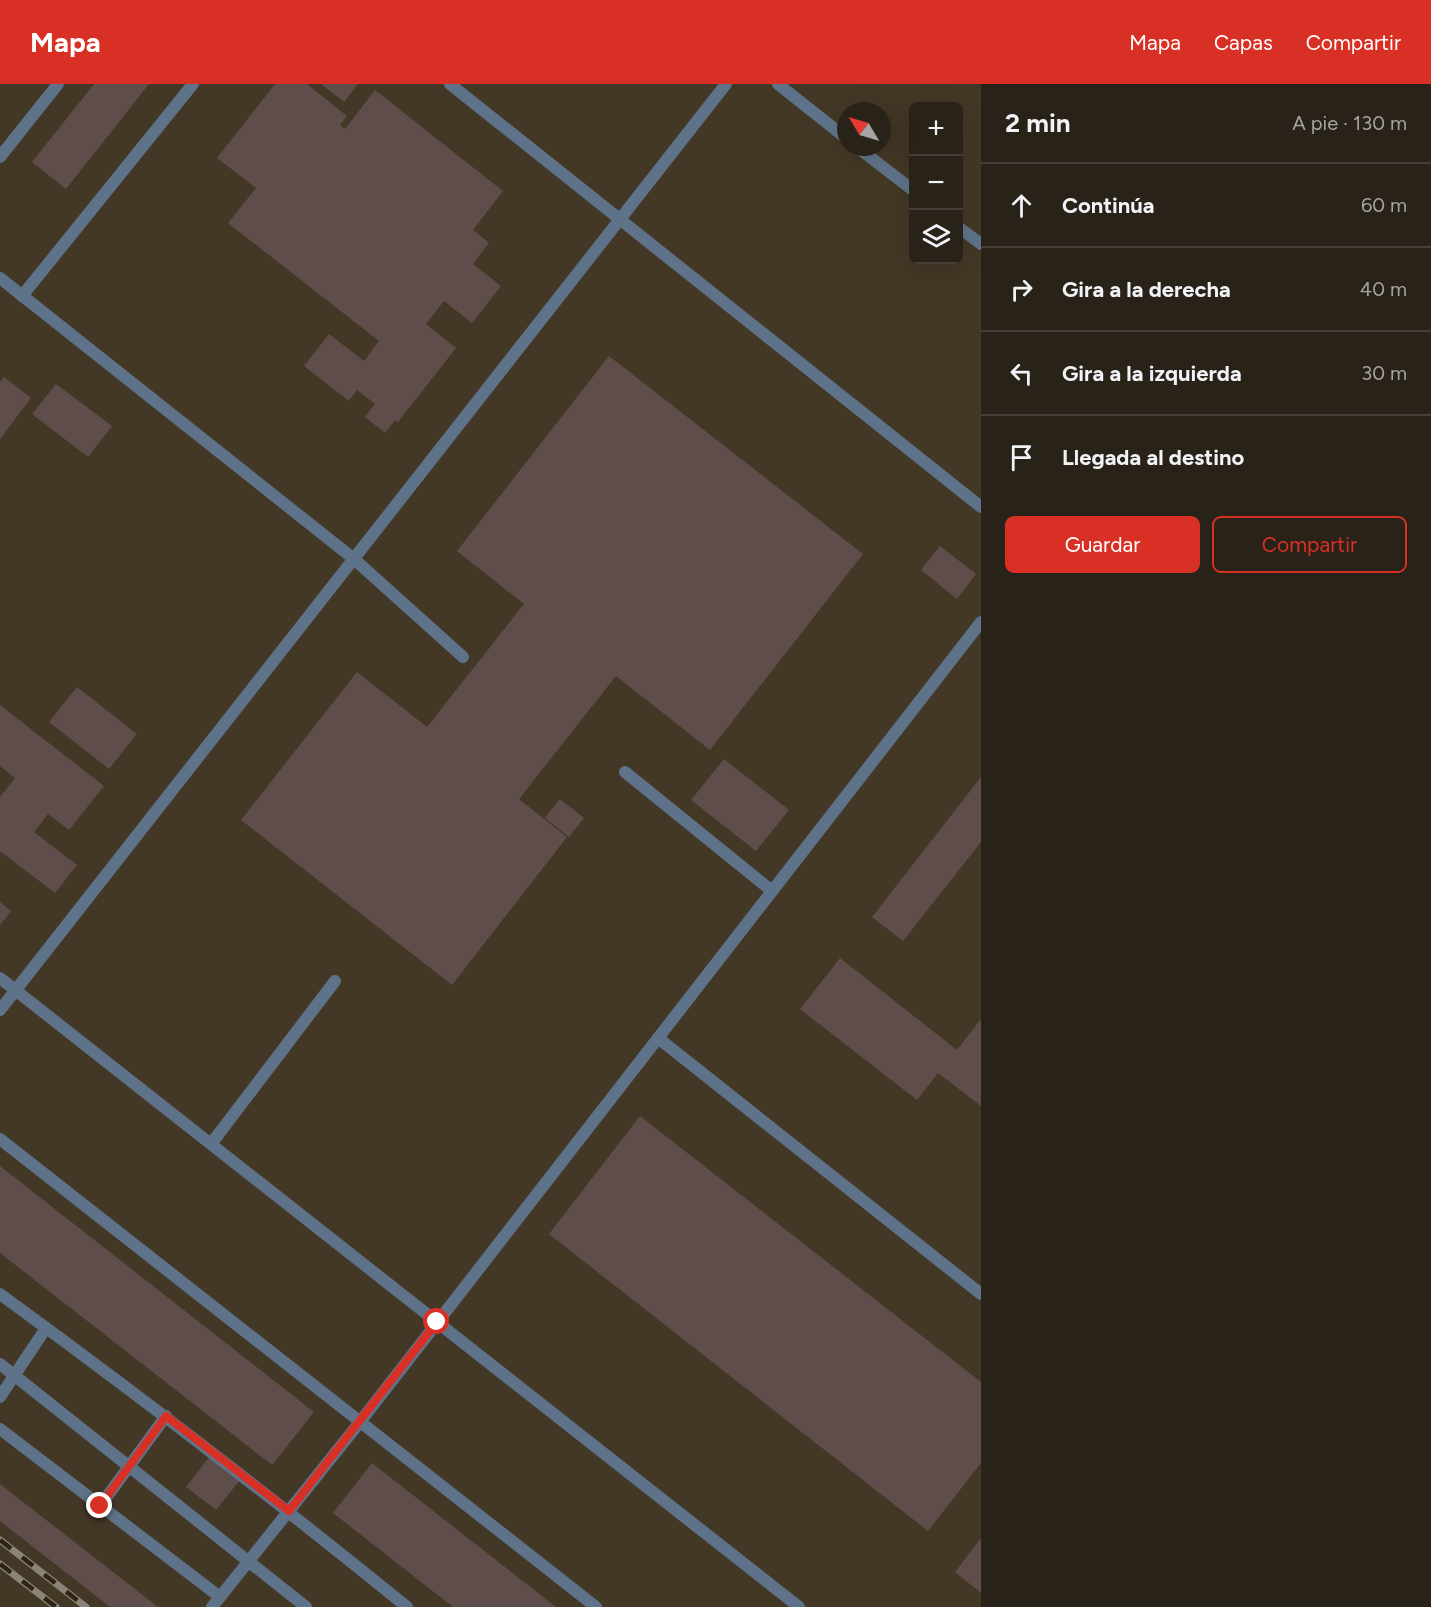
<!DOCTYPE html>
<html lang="es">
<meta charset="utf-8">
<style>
body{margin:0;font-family:Figtree,sans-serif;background:#352f26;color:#f1f3f6}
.controls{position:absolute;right:18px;top:18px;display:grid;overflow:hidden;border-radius:9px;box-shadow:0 6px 24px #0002}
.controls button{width:54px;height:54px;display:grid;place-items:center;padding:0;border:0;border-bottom:2px solid #453f38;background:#292219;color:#f1f3f6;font:30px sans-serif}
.compass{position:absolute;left:837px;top:18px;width:54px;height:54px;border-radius:50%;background:#292219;box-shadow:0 6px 24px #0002;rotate:308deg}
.stop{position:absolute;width:18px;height:18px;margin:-14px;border:4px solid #d93025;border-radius:50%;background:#fff}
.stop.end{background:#d93025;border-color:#fff;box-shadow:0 2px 6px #0008}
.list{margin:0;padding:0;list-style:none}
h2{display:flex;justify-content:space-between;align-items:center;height:78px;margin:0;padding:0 24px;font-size:26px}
h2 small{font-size:20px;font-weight:400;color:#a5a4a2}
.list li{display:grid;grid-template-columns:39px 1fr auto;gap:18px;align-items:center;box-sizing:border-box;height:84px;padding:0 24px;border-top:2px solid #453f38}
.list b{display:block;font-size:22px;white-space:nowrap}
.list em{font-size:20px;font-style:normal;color:#a5a4a2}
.actions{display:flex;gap:12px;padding:18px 24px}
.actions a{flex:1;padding:14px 0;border:2px solid #d93025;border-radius:9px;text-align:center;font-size:21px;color:#d93025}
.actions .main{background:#d93025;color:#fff}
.icon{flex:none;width:33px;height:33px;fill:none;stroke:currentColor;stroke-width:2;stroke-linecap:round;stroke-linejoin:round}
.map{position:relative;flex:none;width:981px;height:1523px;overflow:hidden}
header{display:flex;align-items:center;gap:36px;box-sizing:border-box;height:84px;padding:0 30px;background:#d93025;color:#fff}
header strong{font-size:28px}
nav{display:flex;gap:33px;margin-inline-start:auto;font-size:21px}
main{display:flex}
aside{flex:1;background:#292219}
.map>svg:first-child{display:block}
.built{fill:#433725;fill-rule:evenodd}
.building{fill:#5f4d4b}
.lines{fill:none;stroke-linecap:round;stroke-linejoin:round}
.service{stroke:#5e7389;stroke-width:12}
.rail-casing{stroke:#8a8378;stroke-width:7}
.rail{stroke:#2d2417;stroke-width:4.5;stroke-dasharray:14;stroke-linecap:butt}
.route{stroke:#d93025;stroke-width:8}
</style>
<header>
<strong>Mapa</strong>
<nav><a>Mapa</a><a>Capas</a><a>Compartir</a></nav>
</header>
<main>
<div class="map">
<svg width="981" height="1523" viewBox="0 0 981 1523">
<rect width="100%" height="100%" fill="#372e21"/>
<path class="built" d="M0 0H981V1523H0ZM914 22H958V176H914ZM846 27H882V63H846Z"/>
<g class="building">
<polygon points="94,0 149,0 66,105 32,78"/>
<polygon points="275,0 307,0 347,32 340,41 345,45 375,6 503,107 473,146 489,159 473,180 501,202 472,239 444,217 426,240 456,264 398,338 395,336 385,349 365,333 375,320 357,306 349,317 304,282 329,250 364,277 379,257 228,139 256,104 217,74"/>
<polygon points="321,0 358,0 344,18"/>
<polygon points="609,272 863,470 710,666 616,592 519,715 567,753 452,901 241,736 357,588 427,643 524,520 457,467"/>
<polygon points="4,293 31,314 0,355 0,298"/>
<polygon points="56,300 112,342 88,373 32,330"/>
<polygon points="940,462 976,490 957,515 921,486"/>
<polygon points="77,603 137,650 109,685 49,638"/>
<polygon points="0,621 104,702 69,746 48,730 34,748 77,781 55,809 0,767 0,713 15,694 0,682"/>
<polygon points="724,675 789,726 756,767 691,716"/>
<polygon points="981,693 981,758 903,857 872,833"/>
<polygon points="560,715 584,734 569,753 545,734"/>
<polygon points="0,818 11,827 0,841"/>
<polygon points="840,874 957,966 981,935 981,1022 938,989 917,1016 800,925"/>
<polygon points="640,1032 981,1298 981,1379 928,1447 549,1150"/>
<polygon points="0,1082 314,1328 272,1381 0,1169"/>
<polygon points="210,1372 240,1396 216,1426 186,1403"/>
<polygon points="372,1379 556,1523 453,1523 333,1429"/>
<polygon points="0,1400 158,1523 110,1523 0,1437"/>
<polygon points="981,1454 981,1509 955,1488"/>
</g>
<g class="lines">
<g class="service">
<polyline points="450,0 981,423"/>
<polyline points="778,0 846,54"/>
<polyline points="857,63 914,107"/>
<polyline points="0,73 58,0"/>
<polyline points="958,143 981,160"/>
<polyline points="0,194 354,475 463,573"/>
<polyline points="22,212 193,0"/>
<polyline points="625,688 772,807"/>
<polyline points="0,894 799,1523"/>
<polyline points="0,926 726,0"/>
<polyline points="658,954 981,1210"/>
<polyline points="0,1055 596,1523"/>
<polyline points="211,1060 335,897"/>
<path d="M0 1210C139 1311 274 1415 407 1523"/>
<polyline points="0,1280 306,1523"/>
<polyline points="0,1313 46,1244"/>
<polyline points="0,1345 220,1513"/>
<polyline points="100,1422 166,1332"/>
<polyline points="212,1523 360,1338 981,538"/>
</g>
<defs>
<g id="rail">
<polyline points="0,1456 86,1523"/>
<polyline points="0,1480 56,1523"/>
</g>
</defs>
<use href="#rail" class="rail-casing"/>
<use href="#rail" class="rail"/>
</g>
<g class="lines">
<polyline class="route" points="100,1422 166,1332 289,1427 437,1238"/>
</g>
</svg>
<div class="controls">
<button>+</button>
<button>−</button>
<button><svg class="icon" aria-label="layers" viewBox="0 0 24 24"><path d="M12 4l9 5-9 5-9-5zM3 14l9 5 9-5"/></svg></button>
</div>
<svg class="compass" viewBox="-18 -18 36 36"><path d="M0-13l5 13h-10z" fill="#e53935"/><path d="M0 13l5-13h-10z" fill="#a5a4a2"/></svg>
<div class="stop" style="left:437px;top:1238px"></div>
<div class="stop end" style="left:100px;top:1422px"></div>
</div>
<aside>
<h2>2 min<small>A pie · 130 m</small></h2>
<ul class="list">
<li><svg class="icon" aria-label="ahead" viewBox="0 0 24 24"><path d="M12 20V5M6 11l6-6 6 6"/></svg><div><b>Continúa</b></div><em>60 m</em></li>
<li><svg class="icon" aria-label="right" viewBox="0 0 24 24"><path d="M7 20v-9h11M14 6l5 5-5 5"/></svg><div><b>Gira a la derecha</b></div><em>40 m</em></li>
<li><svg class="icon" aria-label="left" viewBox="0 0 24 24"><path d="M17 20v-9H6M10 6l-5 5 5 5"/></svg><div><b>Gira a la izquierda</b></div><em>30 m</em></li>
<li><svg class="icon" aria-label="arrive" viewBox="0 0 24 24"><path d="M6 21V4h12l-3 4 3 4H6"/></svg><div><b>Llegada al destino</b></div></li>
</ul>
<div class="actions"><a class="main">Guardar</a><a>Compartir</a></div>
</aside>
</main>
